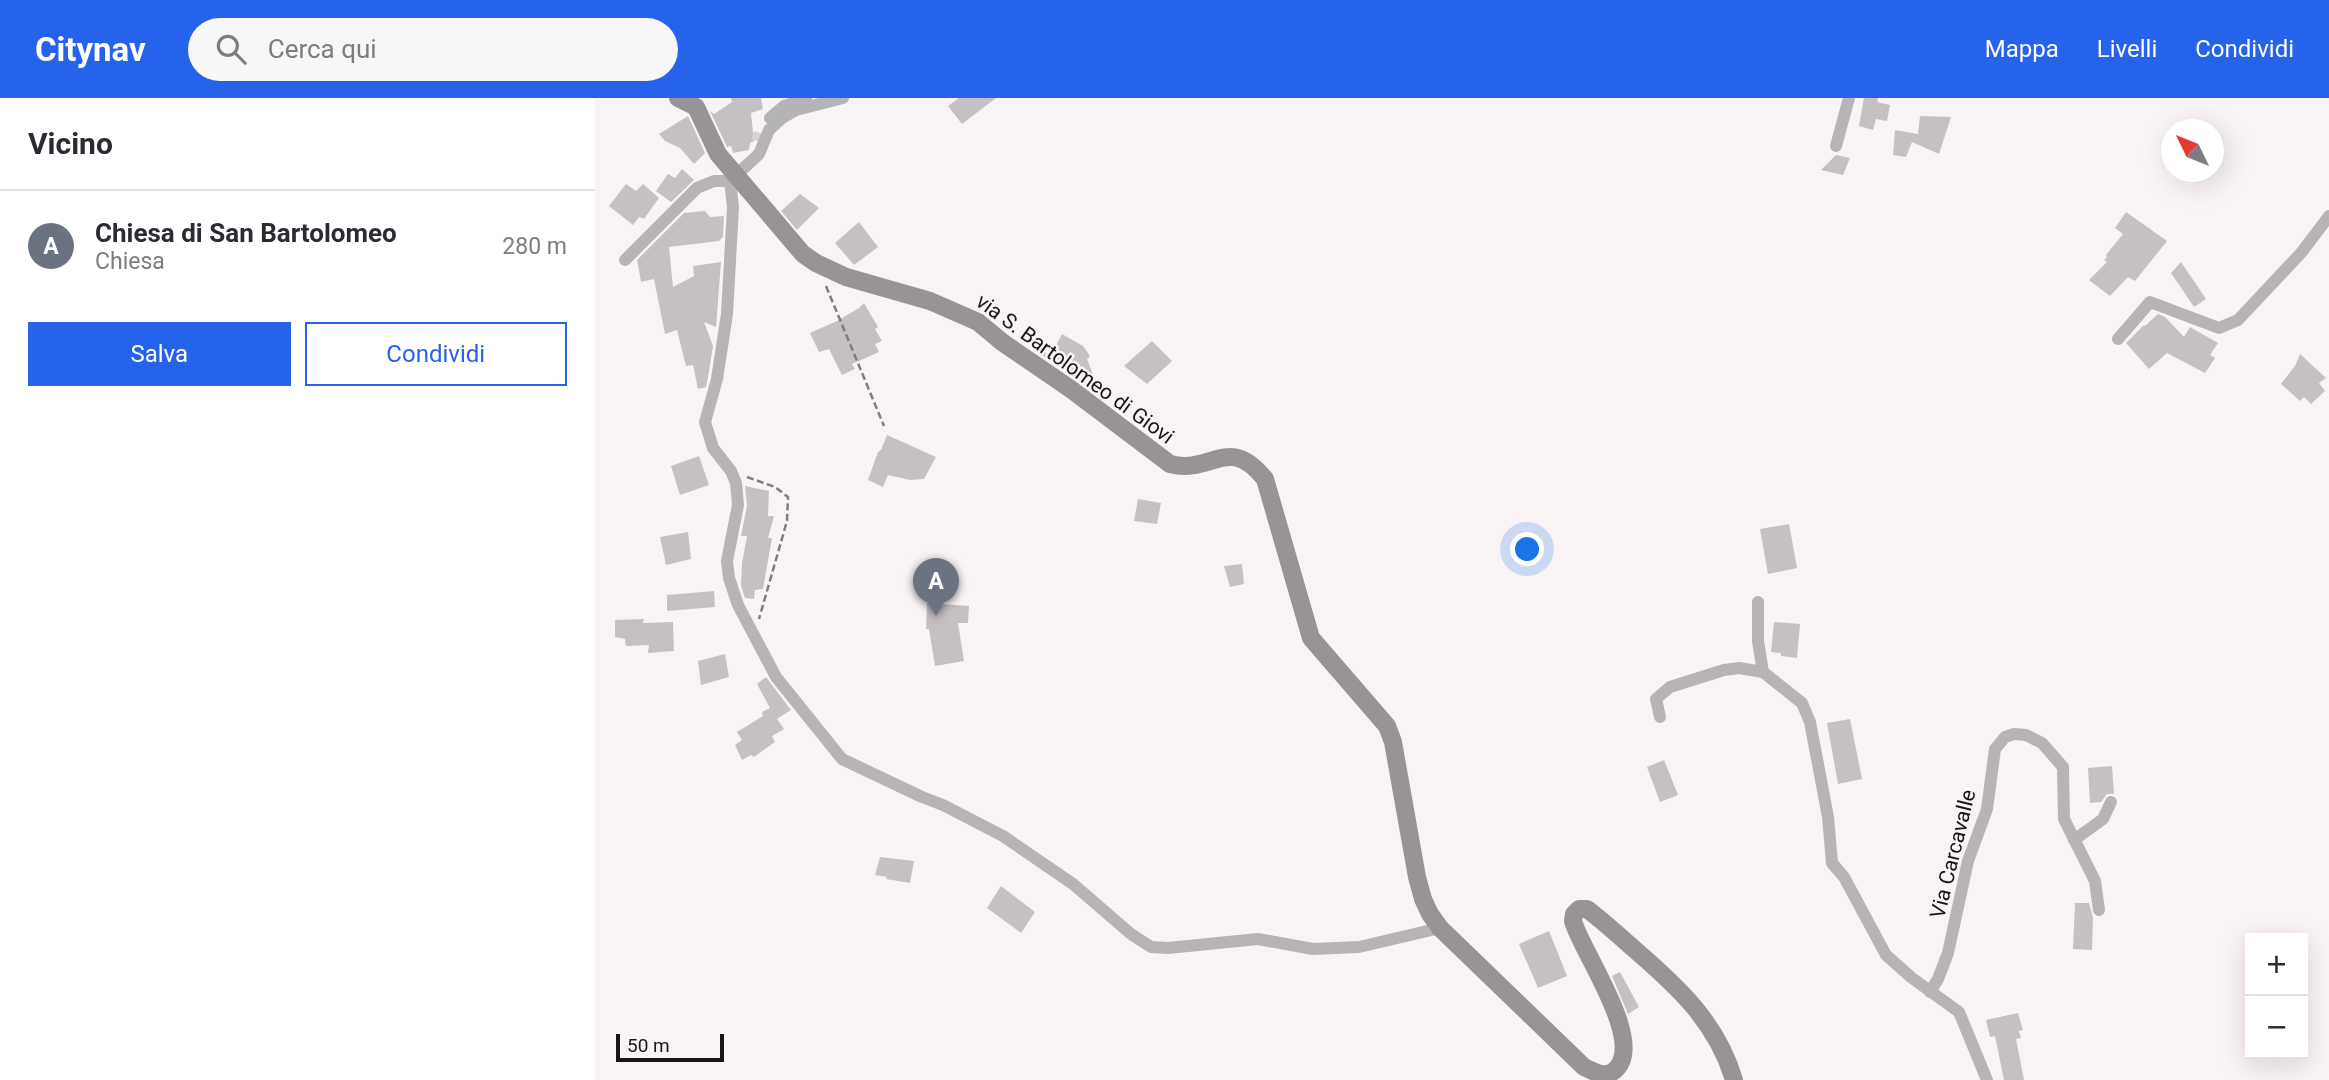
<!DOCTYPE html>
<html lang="it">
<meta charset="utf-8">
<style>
body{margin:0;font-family:Roboto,sans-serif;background:#f7f7f7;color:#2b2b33}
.controls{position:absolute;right:21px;bottom:21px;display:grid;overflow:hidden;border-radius:0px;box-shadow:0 7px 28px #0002}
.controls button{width:63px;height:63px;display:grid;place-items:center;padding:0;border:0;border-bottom:2px solid #e1e1e2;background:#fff;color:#2b2b33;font:35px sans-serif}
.compass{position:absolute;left:1566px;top:21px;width:63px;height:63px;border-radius:50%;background:#fff;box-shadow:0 7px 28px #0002;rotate:313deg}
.scale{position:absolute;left:21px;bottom:18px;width:108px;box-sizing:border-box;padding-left:7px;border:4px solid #171516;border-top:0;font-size:19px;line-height:24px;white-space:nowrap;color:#171516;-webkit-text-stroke:5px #f9f3f6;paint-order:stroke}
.you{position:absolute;left:933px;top:452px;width:24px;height:24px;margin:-18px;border:5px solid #fff;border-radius:50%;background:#1a73e8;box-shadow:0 0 0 10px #1a73e833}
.badge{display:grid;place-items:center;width:46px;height:46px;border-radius:50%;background:#2563eb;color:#fff;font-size:23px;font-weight:700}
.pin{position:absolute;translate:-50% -58px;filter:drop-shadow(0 2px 4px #0008)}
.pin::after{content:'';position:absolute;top:37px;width:24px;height:21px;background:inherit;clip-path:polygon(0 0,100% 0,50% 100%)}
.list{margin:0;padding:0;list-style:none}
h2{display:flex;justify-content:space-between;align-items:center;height:91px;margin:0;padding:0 28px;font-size:30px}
h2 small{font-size:23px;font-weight:400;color:#7c7c81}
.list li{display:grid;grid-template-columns:46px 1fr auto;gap:21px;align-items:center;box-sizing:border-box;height:112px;padding:0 28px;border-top:2px solid #e1e1e2}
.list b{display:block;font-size:26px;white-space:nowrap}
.list p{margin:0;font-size:23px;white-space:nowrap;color:#7c7c81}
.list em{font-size:23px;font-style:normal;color:#7c7c81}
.actions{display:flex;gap:14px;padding:21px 28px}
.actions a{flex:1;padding:16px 0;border:2px solid #2563eb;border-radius:0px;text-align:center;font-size:24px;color:#2563eb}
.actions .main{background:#2563eb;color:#fff}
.icon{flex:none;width:38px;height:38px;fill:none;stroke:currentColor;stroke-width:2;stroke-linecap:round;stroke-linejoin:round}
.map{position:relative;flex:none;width:1734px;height:982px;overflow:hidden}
header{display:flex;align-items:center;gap:42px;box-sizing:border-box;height:98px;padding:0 35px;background:#2563eb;color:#fff}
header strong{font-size:33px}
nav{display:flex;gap:38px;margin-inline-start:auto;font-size:24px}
.search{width:490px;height:63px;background:#f7f7f7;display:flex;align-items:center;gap:18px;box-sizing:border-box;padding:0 24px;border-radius:38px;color:#7c7c81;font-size:26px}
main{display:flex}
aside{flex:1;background:#fff}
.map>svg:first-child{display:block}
.building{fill:#c6c0c3}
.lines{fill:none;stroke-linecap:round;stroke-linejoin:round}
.street-tunnel{stroke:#d7d2d4;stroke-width:12;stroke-dasharray:12 6;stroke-linecap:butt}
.path{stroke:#817d7f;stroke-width:2.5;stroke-dasharray:7 3.5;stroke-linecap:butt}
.street{stroke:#b6b4b5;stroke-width:12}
.secondary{stroke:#989496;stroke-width:18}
.labels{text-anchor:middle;stroke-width:5;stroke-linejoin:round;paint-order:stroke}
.street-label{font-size:21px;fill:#171516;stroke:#f9f3f6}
</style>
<header>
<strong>Citynav</strong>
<div class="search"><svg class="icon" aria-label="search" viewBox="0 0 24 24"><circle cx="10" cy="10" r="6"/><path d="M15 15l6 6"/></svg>Cerca qui</div>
<nav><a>Mappa</a><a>Livelli</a><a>Condividi</a></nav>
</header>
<main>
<aside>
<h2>Vicino<small></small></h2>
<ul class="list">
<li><span class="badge" style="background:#6b7280">A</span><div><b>Chiesa di San Bartolomeo</b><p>Chiesa</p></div><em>280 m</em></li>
</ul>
<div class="actions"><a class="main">Salva</a><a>Condividi</a></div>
</aside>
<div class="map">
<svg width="1734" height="982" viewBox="0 0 1734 982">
<rect width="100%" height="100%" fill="#f9f3f6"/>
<g class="building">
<polygon points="136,0 166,0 168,11 156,15 159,43 155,45 154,52 138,55 136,48 132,49 115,13 119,16 137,4"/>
<polygon points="364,0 401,0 367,26 353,8"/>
<polygon points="1269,0 1283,0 1282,4 1295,7 1292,23 1281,21 1278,32 1264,28"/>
<polygon points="93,18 110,55 99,66 85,50 70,43 64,36"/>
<polygon points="1325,18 1356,19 1344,56 1317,44 1311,59 1298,57 1300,32 1323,36"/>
<polygon points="1241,57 1255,60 1248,77 1226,72"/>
<polygon points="87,71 99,82 76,104 61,93 73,76 80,80"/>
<polygon points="31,86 41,93 48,86 64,100 49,121 44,119 38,127 14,108"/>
<polygon points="205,96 224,110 202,132 186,113"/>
<polygon points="110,113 115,119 129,118 128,139 124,143 74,149 78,189 99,178 98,168 126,164 121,229 109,224 118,248 113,279 111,289 103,291 98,267 91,268 82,232 70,236 59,181 46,184 42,162 89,115"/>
<polygon points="1531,114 1572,143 1540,183 1533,179 1515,198 1494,182 1512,164 1509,162 1512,159 1511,157 1528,136 1520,130"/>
<polygon points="264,124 283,149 259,167 240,145"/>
<polygon points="1586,164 1611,201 1599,209 1576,175"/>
<polygon points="269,205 283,229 280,231 287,243 280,246 284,254 257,266 260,271 247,277 234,251 224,254 215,235 242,223 264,210"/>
<polygon points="1563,216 1570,219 1589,239 1595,229 1623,245 1615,257 1620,260 1610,275 1572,255 1554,271 1531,245 1549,227 1550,228"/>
<polygon points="467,236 488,248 495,258 492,261 498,277 512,296 507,293 503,298 487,285 489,284 437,251 456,257"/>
<polygon points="557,243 577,263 552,286 529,268"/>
<polygon points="1705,256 1731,280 1724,285 1730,293 1716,306 1709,299 1705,303 1686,286 1700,268"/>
<polygon points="292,337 341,359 329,381 315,382 293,377 288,389 273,382 283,354 286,352"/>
<polygon points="104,358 114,387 85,397 76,368"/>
<polygon points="150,388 174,393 173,418 179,418 173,440 177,440 168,491 160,492 159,501 150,500 146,488 147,465 152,438 146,438 152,408"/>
<polygon points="543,401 566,405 562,426 539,423"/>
<polygon points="1194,426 1202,470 1173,476 1165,431"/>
<polygon points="93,434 96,461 71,467 65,439"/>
<polygon points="647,466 649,486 635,489 629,468"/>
<polygon points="119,493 120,509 72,513 72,497"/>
<polygon points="332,505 374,508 373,525 363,525 369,563 340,568 334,531 331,531"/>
<polygon points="49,521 48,525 78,524 79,553 53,555 54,547 31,548 30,541 20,539 20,522"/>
<polygon points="1179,524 1205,526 1202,560 1186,558 1186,555 1176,554"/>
<polygon points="130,556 134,579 106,587 103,563"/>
<polygon points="171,579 196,612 182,621 189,631 177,638 180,644 159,659 156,657 147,662 140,647 147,642 142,634 168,618 167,614 175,610 162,586"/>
<polygon points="1255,621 1267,681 1243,686 1232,625"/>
<polygon points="1069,662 1083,697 1065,704 1052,669"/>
<polygon points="1517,668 1519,696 1512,696 1506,704 1495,705 1493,670"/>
<polygon points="285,759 319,763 315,785 291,781 292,779 280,777"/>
<polygon points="406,788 440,814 426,835 392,810"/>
<polygon points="1480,805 1494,805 1498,819 1497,852 1478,851"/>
<polygon points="954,833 972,878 943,890 924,846"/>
<polygon points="1025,874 1044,909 1033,916 1017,878"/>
<polygon points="1423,915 1428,932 1424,933 1426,940 1421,941 1429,982 1409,982 1400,938 1395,939 1391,922"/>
</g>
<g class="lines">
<polyline class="street-tunnel" points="162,43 165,35"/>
<g class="path">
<polyline points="231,188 289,328"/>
<polyline points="152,379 180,389 193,399 192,423 164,521"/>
</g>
<g class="street">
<polyline points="248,0 201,12 187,20 174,32 164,56 135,83 138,109 132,216 122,281 110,324 118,350 136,373 141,385 143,407 132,463 134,480 143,507 181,579 247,661 327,699 348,707 408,738 478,786 536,836 556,849 573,850 663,841 718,851 764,849 845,830"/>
<polyline points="175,20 189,8 211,1"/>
<polyline points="1241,48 1254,0"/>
<polyline points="30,162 102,90 119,83 135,83"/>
<polyline points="1523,241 1555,204 1624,230 1643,222 1706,155 1734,118"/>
<polyline points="1163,504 1163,543 1168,574 1207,605 1215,624 1233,719 1237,765 1249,779 1291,857 1317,880 1364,914 1392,982"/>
<polyline points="1065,619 1061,601 1075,589 1129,572 1144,570 1168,574"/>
<polyline points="1479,742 1508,721 1516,704"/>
<polyline points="1335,894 1343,881 1353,855 1373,763 1392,711 1400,651 1410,639 1419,636 1431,637 1447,645 1468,669 1469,721 1500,783 1504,812"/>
</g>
<path class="secondary" d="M83 0 101 9 123 56 208 156 221 165 251 179 335 203 383 224 407 244 477 292 575 366C618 377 633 335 670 381L716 540 792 628 798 644 822 779 828 801 835 816 845 830 989 969C999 974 1009 980 1019 973 1053 946 987 855 978 823L979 816 984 811H992C1008 823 1023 837 1038 850 1082 888 1122 924 1139 982"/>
</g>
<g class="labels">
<g class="street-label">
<text transform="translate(480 271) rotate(36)" y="7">via S. Bartolomeo di Giovi</text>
<text transform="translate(1358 756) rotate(-76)" y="7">Via Carcavalle</text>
</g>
</g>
</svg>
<div class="controls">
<button>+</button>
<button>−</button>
</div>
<svg class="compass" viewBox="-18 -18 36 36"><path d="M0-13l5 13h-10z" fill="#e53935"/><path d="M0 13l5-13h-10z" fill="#7c7c81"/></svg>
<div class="scale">50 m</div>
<div class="you"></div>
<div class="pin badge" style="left:341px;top:518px;background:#6b7280">A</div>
</div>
</main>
